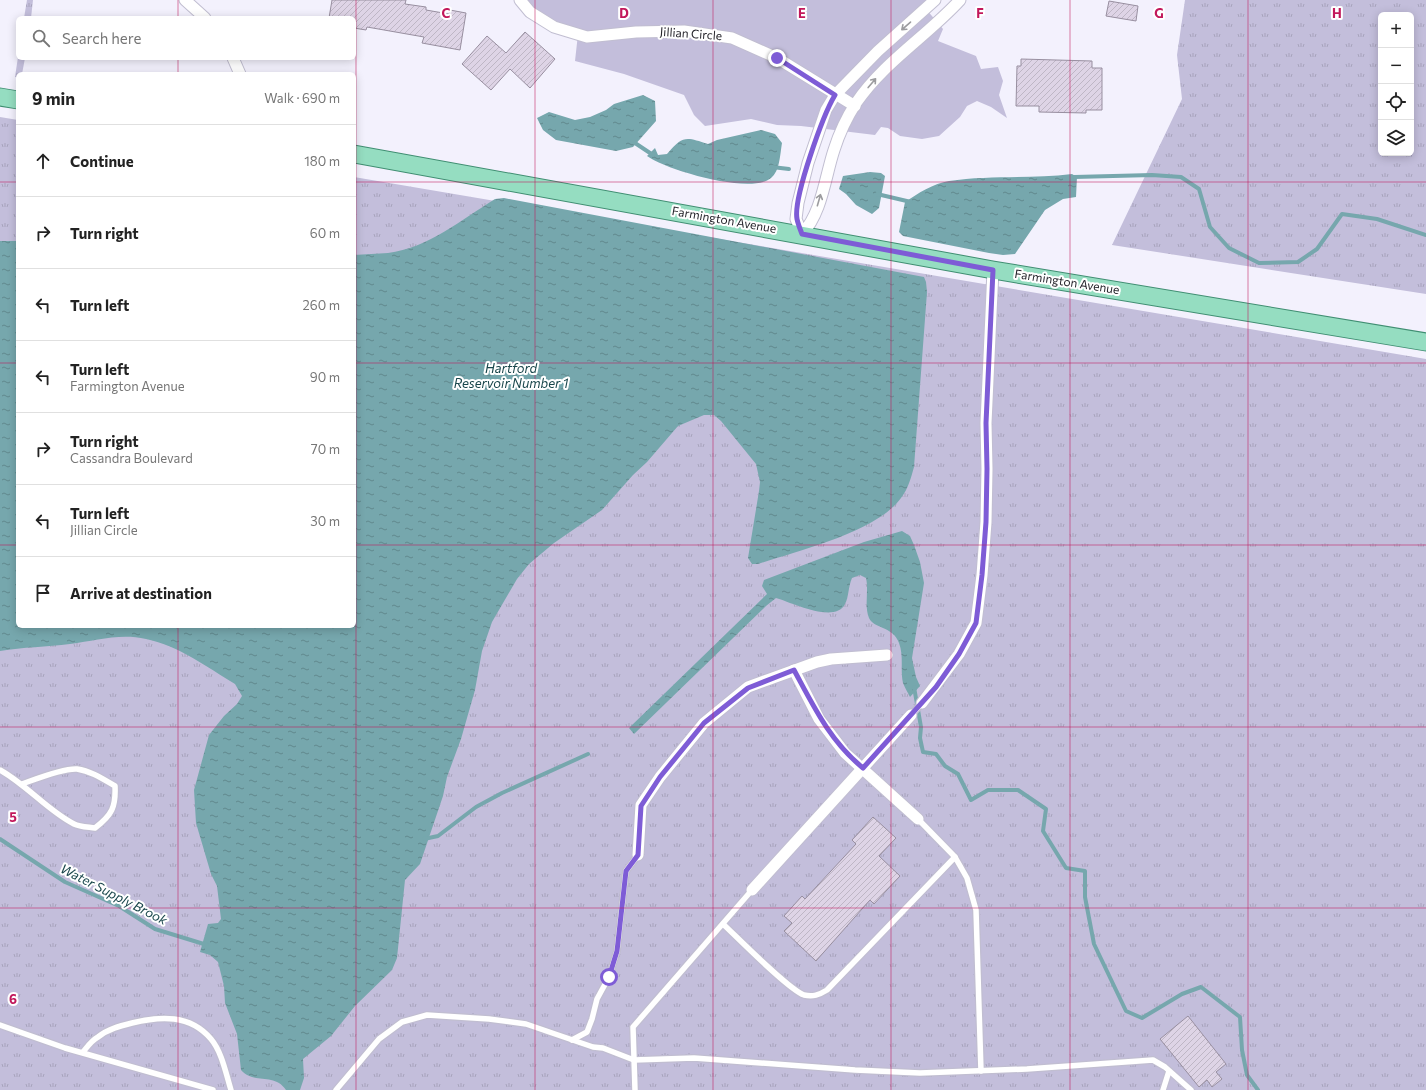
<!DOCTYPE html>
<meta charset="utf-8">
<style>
body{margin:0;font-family:Commissioner,sans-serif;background:#f6f6f6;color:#222}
.controls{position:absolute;right:12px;top:12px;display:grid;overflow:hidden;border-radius:6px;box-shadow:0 2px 10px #0003}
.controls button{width:36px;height:36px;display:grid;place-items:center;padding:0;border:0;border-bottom:1px solid #e0e0e0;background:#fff;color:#222;font:20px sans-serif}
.stop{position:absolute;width:12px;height:12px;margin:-9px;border:3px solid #7e5cd6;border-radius:50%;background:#fff}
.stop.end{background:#7e5cd6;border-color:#fff;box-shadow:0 1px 4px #0008}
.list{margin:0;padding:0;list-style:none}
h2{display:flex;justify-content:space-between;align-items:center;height:52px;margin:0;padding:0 16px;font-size:17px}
h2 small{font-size:13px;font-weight:400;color:#767676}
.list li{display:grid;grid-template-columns:26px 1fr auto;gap:12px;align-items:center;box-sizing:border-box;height:72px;padding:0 16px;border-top:1px solid #e0e0e0}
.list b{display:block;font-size:15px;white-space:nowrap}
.list p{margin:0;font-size:13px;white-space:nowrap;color:#767676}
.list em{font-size:13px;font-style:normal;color:#767676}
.icon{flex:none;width:22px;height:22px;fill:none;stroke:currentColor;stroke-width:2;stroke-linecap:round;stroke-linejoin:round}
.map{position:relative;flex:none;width:1426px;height:1090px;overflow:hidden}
.search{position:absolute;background:#fff;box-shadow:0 2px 10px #0003;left:16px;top:16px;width:340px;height:44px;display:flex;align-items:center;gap:10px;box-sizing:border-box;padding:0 14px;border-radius:6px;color:#767676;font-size:15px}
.panel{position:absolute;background:#fff;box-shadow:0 2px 10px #0003;left:16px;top:72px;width:340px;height:556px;border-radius:6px}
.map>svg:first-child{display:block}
.grass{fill:#c3bedb}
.park{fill:url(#park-tufts);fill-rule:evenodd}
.water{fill:url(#water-ripples)}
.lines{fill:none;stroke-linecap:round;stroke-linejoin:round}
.stream{stroke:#76a7ad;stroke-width:4}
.building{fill:url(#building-hatch);stroke:#988fa0}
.lane-casing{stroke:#c1bed1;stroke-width:8}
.street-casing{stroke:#c1bed1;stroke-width:13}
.primary-casing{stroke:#408e72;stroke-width:19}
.lane{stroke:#fff;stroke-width:5.5}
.street{stroke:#fff;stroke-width:11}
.primary{stroke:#95ddc1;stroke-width:17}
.oneway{stroke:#9c9c9f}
.route{stroke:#7e5cd6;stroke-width:5}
.grid{fill:none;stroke:#c2185b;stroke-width:1;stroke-opacity:0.55}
.labels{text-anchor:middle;stroke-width:4;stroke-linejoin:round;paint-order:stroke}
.street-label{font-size:12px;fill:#24232a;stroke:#fff}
.water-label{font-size:13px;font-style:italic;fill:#19464b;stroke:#fff}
.grid-label{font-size:13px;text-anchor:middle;font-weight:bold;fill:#c2185b;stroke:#fff;stroke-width:4;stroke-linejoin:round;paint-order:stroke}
</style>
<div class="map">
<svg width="1426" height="1090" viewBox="0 0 1426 1090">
<defs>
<pattern id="park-tufts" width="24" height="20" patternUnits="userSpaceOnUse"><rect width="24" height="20" fill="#c3bedb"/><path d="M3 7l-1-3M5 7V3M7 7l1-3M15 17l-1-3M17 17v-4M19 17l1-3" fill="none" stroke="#a7a3bc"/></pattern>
<pattern id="water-ripples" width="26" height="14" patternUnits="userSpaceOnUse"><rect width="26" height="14" fill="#76a7ad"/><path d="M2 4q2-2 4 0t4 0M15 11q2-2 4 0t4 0" fill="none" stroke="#61888d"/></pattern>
<pattern id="building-hatch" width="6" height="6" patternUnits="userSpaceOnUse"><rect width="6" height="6" fill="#ded4e6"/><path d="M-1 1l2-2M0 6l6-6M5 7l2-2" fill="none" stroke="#beb6c5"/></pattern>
</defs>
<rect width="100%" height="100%" fill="#f3f1fd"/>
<polygon class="grass" points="520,0 935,0 926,9 943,29 938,41 976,56 981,69 998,67 1003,81 999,95 1007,118 991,107 977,101 967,106 960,117 939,136 922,139 900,136 888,128 881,127 875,135 801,126 777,125 751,119 705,126 694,115 684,95 624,74 575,61 578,34 554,27"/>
<g class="park">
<polygon points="27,0 33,0 31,18 24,18"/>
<path d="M1185 0H1426V294L1112 245 1182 99 1177 55ZM1381 15H1411V153H1381Z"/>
<polygon points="18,57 25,58 22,74 18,74 18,78 15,77"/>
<polygon points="0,117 18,120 18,626 354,626 354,177 1426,359 1426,1090 0,1090"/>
</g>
<g class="water">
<polygon points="643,95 655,101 656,121 633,147 616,151 556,140 543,130 537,118 549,112 575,120 590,117 606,110 614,104"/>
<path d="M761 130 775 134 782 143C780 154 780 171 771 178 751 195 666 170 647 156L655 148 658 155 667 154C683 135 686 137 708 144L717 140Z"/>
<polygon points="870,172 881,173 885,176 879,208 872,214 856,205 846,194 839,189 843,176"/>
<path d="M1072 174 1077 177 1076 197 1063 199 1045 210 1015 254 1003 255 989 253 903 236 899 232 905 202C917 194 934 183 949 181 989 175 1031 179 1072 174Z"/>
<path d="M504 198 924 277 926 282 927 292 914 467C911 478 908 489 901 498 877 532 797 551 758 564H752L748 558 759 491 760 482 756 464 721 421 714 415H704L678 426 647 462 633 475 602 510 554 543 529 564 517 579 492 622 482 651 475 690 461 739 447 777 443 796 420 864 405 880 397 958 392 970 355 1006 331 1036 303 1059 304 1078 300 1090H286C274 1072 254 1085 241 1070L237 1034 225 1003 224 986 218 962 210 955 200 952 208 924 218 923 221 919 217 886 211 874 196 823 194 790 209 735 224 716 237 704 242 696 235 684C207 667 179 646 146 639 119 633 96 641 70 644 47 647 23 647 0 651V241H18V626H354V255C365 254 377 254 388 253 428 248 461 220 495 199Z"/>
<path d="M902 531 910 536 914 545 920 562 924 583 912 658 916 677 920 686 910 697C908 693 905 688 903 683 900 670 904 656 899 643 893 626 874 629 869 618 864 606 869 591 866 578L860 575 852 578C848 587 849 597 845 604 835 624 793 603 776 598L766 606 634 734 629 728 767 594 762 586 764 580 864 542Z"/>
</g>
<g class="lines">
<g class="stream">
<polyline points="632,141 653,155"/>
<polyline points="772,167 789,169"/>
<polyline points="1074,177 1152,175 1181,177 1199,189 1210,227 1229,248 1259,263 1298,262 1317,249 1342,214 1377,219 1426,235"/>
<polyline points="877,194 911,202"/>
<polyline points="914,687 921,727 920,738 923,752 936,754 945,766 958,774 971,800 988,790 1018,790 1046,809 1043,831 1066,868 1085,871 1085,897 1094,944 1126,1011 1142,1018 1182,994 1201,987 1240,1017 1242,1050 1247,1075 1258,1090"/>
<polyline points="0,839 65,882 119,906 155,929 207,945"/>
<polyline points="424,839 438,836 476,807 502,793 588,754"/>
</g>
</g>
<g class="building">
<polygon points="332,0 406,0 405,4 426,7 426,10 449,14 450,10 466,13 460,50 422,43 424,37 367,27 366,30 354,28 354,18 329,18"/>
<polygon points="1109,1 1138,6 1136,21 1106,16"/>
<polygon points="525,32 555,59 530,88 510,69 491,90 462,64 487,36 506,53"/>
<polygon points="1021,59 1092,61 1092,68 1102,68 1102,110 1086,110 1086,113 1039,112 1039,106 1016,106 1017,66 1021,66"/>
<polygon points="873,817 896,838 879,856 900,876 874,904 870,900 816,961 784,931 792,923 784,916 802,896 805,899 856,844 852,840"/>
<polygon points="1188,1016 1226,1064 1216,1072 1222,1079 1212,1087 1207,1080 1199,1087 1160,1039"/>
</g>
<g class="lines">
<defs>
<g id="lane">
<polyline points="911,715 922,703"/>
<path d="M0 770C27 785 48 811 74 824 80 827 89 827 95 828 112 815 116 807 115 786 103 779 91 771 77 769 63 768 36 779 22 784"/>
<polyline points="918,819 955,857"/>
<path d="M723 924C737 937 789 990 804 995 813 997 819 995 827 990L955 857 967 878 976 910 981 1071"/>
<polyline points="0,1025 65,1048 213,1090"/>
<polyline points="572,1040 587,1032 592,1019 597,999 609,977 617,951 626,871 638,855"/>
<path d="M83 1052C87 1047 92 1040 98 1037 108 1029 120 1026 132 1023 160 1016 190 1014 211 1039 222 1052 226 1074 231 1090"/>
<polyline points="336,1090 379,1039 402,1022 427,1015 489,1019 526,1024 593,1047 603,1048 634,1060 694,1058 855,1070 920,1073 1027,1069 1153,1060 1165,1067 1191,1090"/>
<polyline points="635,1090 633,1027 752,890"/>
<polyline points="1163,1090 1169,1071"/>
</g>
<g id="street">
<polyline points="185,0 205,18"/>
<polyline points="520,0 530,12 554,27 587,37 636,32 684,31 732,38 777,58 855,106"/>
<path d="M935 0 878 51 835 95 826 110 808 163 798 203 796 219 802 234C822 213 825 177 834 150 839 134 847 117 856 103 884 62 927 36 960 0"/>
<polyline points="233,58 240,74"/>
<polyline points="794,670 819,719 845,753 918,819"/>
<polyline points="922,703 959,654 976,623 982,575 986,522 987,469 986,423 993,270"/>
<polyline points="638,855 641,805 660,777 704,723 748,687 817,662 831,659 887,655"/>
<polyline points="752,890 911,715"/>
</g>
<g id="primary">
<polyline points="0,97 18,100"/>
<polyline points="354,154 993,270 1426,342"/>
</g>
</defs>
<use href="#lane" class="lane-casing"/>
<use href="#street" class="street-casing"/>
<use href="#primary" class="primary-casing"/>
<use href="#lane" class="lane"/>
<use href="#street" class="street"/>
<use href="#primary" class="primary"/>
</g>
<defs><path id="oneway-shaft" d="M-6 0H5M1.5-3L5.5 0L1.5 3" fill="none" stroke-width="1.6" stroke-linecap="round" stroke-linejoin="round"/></defs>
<g class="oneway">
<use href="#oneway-shaft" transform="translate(906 26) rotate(139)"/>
<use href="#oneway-shaft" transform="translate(872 83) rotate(-50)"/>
<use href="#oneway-shaft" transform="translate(819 200) rotate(-74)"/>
</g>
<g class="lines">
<path class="route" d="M609 977 617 951 626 871 638 855 641 806 660 777 704 723 748 688 794 670C814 707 830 741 863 768L936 687 959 654 976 623 982 575 986 522 987 469 986 423 993 270 802 234C800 229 798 224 797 219 793 198 823 115 835 95L777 58"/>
</g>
<path class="grid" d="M178 0V18M356 0V1090M535 0V1090M713 0V1090M891 0V1090M1070 0V1090M1248 0V1090M178 58V74M0 182H18M354 182H1426M0 363H18M354 363H1426M0 545H18M354 545H1426M178 626V1090M0 727H1426M0 908H1426"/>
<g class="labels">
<g class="street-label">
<text transform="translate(691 34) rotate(4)" y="4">Jillian Circle</text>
<text transform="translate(724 220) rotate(10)" y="4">Farmington Avenue</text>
<text transform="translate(1067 282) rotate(9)" y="4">Farmington Avenue</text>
</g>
<g class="water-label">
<text x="511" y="373">Hartford<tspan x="511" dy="15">Reservoir Number 1</tspan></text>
<text transform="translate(114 894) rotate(27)" y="5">Water Supply Brook</text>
</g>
</g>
<g class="grid-label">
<text x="446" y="18">C</text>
<text x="624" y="18">D</text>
<text x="802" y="18">E</text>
<text x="980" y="18">F</text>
<text x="1159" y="18">G</text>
<text x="1337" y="18">H</text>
<text x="13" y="822">5</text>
<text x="13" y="1004">6</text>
</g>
</svg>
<div class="controls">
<button>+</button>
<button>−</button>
<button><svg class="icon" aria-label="locate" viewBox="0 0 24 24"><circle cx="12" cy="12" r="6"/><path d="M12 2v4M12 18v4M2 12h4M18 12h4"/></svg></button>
<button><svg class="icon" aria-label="layers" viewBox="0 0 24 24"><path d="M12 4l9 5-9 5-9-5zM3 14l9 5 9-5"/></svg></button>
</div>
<div class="stop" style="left:609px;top:977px"></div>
<div class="stop end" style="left:777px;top:58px"></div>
<div class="search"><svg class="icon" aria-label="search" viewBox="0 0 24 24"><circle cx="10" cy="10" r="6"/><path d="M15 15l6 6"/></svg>Search here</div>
<section class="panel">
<h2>9 min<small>Walk · 690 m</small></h2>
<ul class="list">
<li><svg class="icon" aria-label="ahead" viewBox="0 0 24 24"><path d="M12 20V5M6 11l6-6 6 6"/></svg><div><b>Continue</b></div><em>180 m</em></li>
<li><svg class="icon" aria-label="right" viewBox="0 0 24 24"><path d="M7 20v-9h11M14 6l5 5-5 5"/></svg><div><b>Turn right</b></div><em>60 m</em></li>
<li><svg class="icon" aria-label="left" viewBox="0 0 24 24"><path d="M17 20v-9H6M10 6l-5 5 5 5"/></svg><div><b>Turn left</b></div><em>260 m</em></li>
<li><svg class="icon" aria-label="left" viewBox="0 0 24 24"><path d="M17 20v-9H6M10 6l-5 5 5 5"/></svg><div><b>Turn left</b><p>Farmington Avenue</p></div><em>90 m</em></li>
<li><svg class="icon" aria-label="right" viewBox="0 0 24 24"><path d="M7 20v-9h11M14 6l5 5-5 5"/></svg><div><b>Turn right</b><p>Cassandra Boulevard</p></div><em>70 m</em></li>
<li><svg class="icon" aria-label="left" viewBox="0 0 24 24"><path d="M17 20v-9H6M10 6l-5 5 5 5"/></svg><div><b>Turn left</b><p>Jillian Circle</p></div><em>30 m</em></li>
<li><svg class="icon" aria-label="arrive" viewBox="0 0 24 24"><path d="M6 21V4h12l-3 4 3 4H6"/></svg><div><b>Arrive at destination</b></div></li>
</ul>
</section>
</div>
